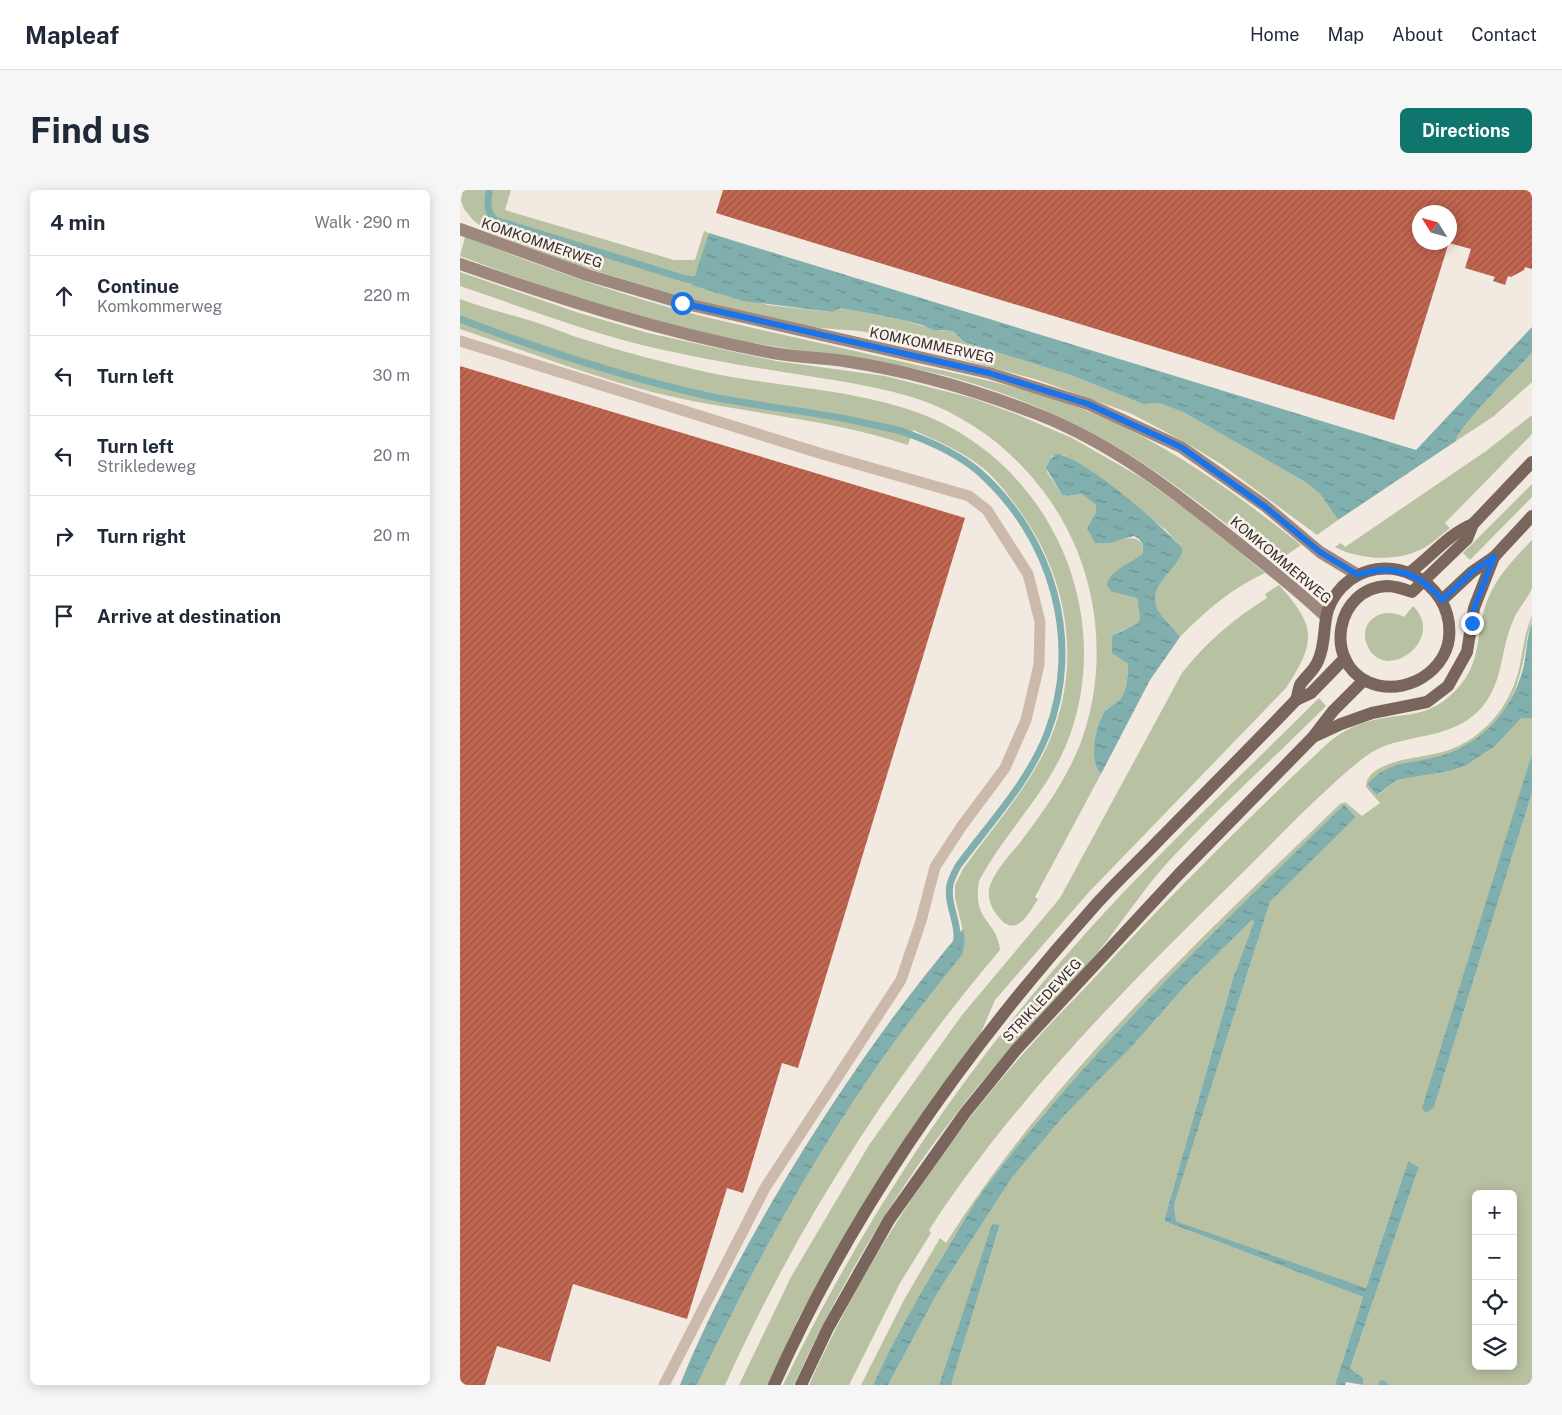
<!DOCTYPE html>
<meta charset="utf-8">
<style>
body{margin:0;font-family:"Public Sans",sans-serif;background:#f6f6f7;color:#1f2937}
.controls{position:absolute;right:15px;bottom:15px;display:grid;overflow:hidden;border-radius:8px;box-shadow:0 2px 12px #0003}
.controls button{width:45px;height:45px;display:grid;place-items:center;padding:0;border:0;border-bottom:1px solid #e0e1e3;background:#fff;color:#1f2937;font:25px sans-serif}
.compass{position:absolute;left:952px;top:15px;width:45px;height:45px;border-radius:50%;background:#fff;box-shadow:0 2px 12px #0003;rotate:307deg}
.stop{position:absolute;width:15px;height:15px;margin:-11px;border:4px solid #1a73e8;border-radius:50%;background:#fff}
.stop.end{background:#1a73e8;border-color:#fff;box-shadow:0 1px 5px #0008}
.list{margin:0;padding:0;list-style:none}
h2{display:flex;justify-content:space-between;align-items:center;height:65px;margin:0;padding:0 20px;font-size:21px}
h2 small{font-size:16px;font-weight:400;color:#747a83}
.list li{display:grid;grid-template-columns:32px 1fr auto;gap:15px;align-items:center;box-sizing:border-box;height:80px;padding:0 20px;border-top:1px solid #e0e1e3}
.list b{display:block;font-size:19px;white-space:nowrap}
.list p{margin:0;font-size:16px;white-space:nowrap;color:#747a83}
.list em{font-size:16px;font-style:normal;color:#747a83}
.icon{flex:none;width:28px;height:28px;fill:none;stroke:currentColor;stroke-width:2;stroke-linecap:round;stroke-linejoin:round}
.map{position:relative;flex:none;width:1072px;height:1195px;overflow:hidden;border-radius:8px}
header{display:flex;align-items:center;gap:30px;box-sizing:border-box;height:70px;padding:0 25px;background:#fff;border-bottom:1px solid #e0e1e3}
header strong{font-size:24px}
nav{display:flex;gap:28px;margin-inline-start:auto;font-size:18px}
.intro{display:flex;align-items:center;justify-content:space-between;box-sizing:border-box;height:120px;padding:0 30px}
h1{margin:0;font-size:35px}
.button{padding:12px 22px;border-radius:8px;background:#0f766e;color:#fff;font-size:18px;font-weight:700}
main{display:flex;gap:30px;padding:0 30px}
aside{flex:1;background:#fff;border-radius:8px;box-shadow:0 2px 12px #0003}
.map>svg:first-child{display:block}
.green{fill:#b8c1a1;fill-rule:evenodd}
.water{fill:url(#water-ripples)}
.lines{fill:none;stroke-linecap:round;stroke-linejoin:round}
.stream{stroke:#80afae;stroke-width:7}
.building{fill:url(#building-hatch)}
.lane{stroke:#cbb9ac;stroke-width:11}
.secondary{stroke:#9e887e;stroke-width:12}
.primary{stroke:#7a655d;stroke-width:12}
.route{stroke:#1a73e8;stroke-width:6}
.labels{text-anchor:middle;stroke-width:5;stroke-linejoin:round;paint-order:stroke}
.street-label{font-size:14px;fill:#392f2b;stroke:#faf3ed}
</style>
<header>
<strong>Mapleaf</strong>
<nav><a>Home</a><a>Map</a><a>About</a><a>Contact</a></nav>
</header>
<div class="intro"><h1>Find us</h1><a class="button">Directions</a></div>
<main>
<aside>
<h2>4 min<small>Walk · 290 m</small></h2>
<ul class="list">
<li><svg class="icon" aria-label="ahead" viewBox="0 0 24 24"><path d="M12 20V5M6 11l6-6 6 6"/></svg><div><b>Continue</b><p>Komkommerweg</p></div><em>220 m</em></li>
<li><svg class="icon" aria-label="left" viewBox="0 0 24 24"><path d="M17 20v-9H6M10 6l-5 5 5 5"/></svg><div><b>Turn left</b></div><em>30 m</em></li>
<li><svg class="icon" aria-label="left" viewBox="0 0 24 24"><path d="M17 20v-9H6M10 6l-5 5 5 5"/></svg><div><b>Turn left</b><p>Strikledeweg</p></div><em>20 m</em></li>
<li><svg class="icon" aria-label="right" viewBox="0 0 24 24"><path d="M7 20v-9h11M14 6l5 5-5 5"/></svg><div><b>Turn right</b></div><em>20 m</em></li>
<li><svg class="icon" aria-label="arrive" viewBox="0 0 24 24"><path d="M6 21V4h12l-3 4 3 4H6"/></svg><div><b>Arrive at destination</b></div></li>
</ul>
</aside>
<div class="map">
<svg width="1072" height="1195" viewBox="0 0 1072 1195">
<defs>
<pattern id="water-ripples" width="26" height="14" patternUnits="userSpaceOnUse" patternTransform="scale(1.25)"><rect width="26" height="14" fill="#80afae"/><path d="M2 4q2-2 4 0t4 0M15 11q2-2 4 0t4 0" fill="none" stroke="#6a8f8e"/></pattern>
<pattern id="building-hatch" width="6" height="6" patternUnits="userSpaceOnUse" patternTransform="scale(1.25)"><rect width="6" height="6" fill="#c16650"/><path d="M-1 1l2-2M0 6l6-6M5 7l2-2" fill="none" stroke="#9e5443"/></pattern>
</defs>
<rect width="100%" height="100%" fill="#f2e9e1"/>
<g class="green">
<polygon points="3,0 51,0 45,20 214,70 235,70 244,41 249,43 233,95 308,115 371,122 381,118 434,128 481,141 493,141 504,152 615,186 683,214 699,213 723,222 847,293 860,304 878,330 857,345 761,274 723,251 670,223 578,190 508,171 474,157 400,141 347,137 236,111 116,75 28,42 13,30 4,19 1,10"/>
<path d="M5 47C91 80 178 112 267 132 332 147 397 161 461 176 523 189 586 202 644 228 717 260 779 306 841 355L815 373C743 315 672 257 586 221 541 201 491 185 442 176 386 166 328 160 271 149 179 132 88 99 0 66Z"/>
<path d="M0 82 116 122 188 143 316 171 425 186 512 208 556 224 612 248 682 288 731 323 805 383C772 398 745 421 720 447 714 437 703 430 698 420 684 395 719 381 723 359L706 340 631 282 604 265 592 266 588 273 587 282 602 305 608 306 623 304 636 315V322L627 338 644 353C660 352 683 338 683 363L674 372 653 384 652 402 677 408 680 428 678 433 657 443V466L668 474C668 484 667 496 663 505 659 513 648 516 643 524 635 539 628 571 641 584L575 707 578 709C568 725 555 750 537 725 530 716 526 704 531 693 537 678 552 663 562 650 584 621 605 591 619 557 644 494 642 420 616 358 588 291 531 235 461 210 425 198 386 192 348 186 298 178 248 170 199 159 132 144 65 118 0 96Z"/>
<path d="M0 109C22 117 43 123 65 129 87 135 108 145 129 151 168 163 206 173 246 182 315 197 388 198 456 222 585 268 656 415 610 545 590 601 546 640 519 691 512 733 537 729 540 760 428 892 336 1038 265 1195H237C290 1083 349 974 420 872 446 835 474 800 503 764L505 749 495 708V695L503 679C533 636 571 596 591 547 623 469 606 382 557 317 546 302 534 286 519 275 502 262 482 253 462 244L453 240 448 255C365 227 276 223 192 202 127 185 63 160 0 139Z"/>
<path d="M1072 163V192L1034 226 996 251C998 237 1059 177 1072 163Z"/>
<path d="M1072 225V244L985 333 990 338C981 345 972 354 962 359 936 372 900 370 875 357L881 353 885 357 1026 261Z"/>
<polygon points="1072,294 1072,307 1010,370 1003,363"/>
<path d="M1072 350C1072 363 1072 387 1072 398 1069 407 1057 420 1053 431 1040 460 1044 490 1023 516 998 546 961 544 927 555 913 560 903 568 891 578 848 615 808 658 767 698 661 802 550 915 469 1040L471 1043 440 1093 389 1195H349C402 1076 484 950 572 854 593 830 616 808 638 784 711 705 788 628 867 554 880 543 893 535 910 531 945 522 968 530 997 499 1023 471 1015 443 1027 411 1037 386 1054 369 1072 350Z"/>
<path d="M819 395C856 436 857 451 826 498L629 702 535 810 517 852 399 1021 338 1129 308 1195H279L331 1087 409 955 502 825 600 708 722 483C747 451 774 429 807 408L805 404Z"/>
<path d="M953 416C987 449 926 494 908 457 896 432 922 415 944 427Z"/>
<path d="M1072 426C1072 435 1068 441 1067 449 1059 503 1044 545 987 564 963 573 928 573 909 592L918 605 937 590 990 581 1005 576 1034 557 1061 527 1072 528V564L974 917 1072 603V1195H903L904 1189 890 1178 959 977 948 971 906 1098 716 1031 714 1015 810 712 896 627 884 616C762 734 638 851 534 986 517 1008 503 1032 489 1056 461 1101 435 1147 413 1195H401L444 1110 480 1048 486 1053C592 886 739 750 880 614L885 612 902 626 920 613 906 597C906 572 956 568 974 564 985 562 997 557 1006 552 1035 535 1053 507 1060 475 1063 458 1065 442 1072 426ZM1016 1004H1053V1176H1016Z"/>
<path d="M859 508 866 516C814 568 758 618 708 672 681 702 659 737 633 768 590 818 543 864 503 915 435 1001 379 1096 334 1195H323C402 1032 497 888 617 753 693 667 778 589 859 508Z"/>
<polygon points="792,730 794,732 773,788 704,1031 903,1107 875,1195 491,1195 540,1036 532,1035 479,1195 428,1195 478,1102 551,989 602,928 675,853 727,794"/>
</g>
<g class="water">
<path d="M249 43 956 260 1072 137V163C1059 177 998 237 996 251L878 330 860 304 847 293 723 222 699 213 683 214 614 186 504 152 493 141 473 140 462 135 434 128 381 118 372 122 283 111 232 95Z"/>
<path d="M596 264C622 265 705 338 723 359 719 381 685 394 698 420 703 430 714 437 720 447L690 490 641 584C628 571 635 539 643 524 648 516 659 513 663 505 667 496 668 484 668 474L652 463V446L678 433 680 428 677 408 652 402 647 396C648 380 672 374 683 363 683 354 682 350 674 346L650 353H635L627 338 636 322V315L622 304 608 306 602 305 586 278 590 269Z"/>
<path d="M1072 433V528H1061L1034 557 1005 576 990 581 937 590 917 605 908 595 909 592C929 572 946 574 972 568 1018 558 1051 524 1063 479 1067 463 1066 448 1072 433Z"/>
<polygon points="1072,564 1072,603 974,917 966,923 962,918"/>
<path d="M884 615 896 627 810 712 714 1015 716 1031 906 1098 948 971 959 977 890 1178 904 1189 903 1195 886 1192 885 1195H875L903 1107 704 1031 773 788 794 732 792 730 727 794 675 853 602 928 551 989 478 1102 428 1195H413C435 1147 461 1101 489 1056 503 1032 517 1008 534 986 638 851 762 734 884 615Z"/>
<path d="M503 739 505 749 503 764C474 800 446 835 420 872 349 974 290 1083 237 1195H220C245 1132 278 1071 312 1012 368 916 431 824 503 739Z"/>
<polygon points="532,1034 540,1035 491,1195 479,1195"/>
</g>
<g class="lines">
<g class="stream">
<path d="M29 3C27 14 27 22 35 30L226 89 241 91"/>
<path d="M0 129C81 160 163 187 248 206 300 217 353 221 405 233 418 236 431 238 444 242 469 251 498 264 518 281 592 346 623 451 587 544 568 593 529 634 498 676 495 682 491 689 490 695 486 715 501 735 496 755"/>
<polyline points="922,1194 924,1195"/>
</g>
</g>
<g class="building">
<polygon points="263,0 1072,0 1072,79 1065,77 1064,80 1051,87 1048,86 1045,95 1033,91 1035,87 1005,78 1011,59 989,53 989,22 959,22 959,52 989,52 934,230 256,23"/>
<polygon points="0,176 505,328 338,878 322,873 283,1003 267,998 227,1129 113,1094 90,1172 37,1156 25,1195 0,1195"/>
</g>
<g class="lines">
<polyline class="lane" points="0,151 359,263 509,306 527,320 568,384 580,432 579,475 566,530 545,578 501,637 475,677 461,731 441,790 305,998 204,1195"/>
<g class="secondary">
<polyline points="0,39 127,85 222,113 529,183 628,214 721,257 804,315 860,362 898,385"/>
<path d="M0 74C103 110 205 143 313 163 336 167 360 168 384 171 449 181 516 200 577 224 652 253 716 303 778 353 808 377 838 400 866 427"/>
</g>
<g class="primary">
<path d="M949 383C971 367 988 344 1013 334"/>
<polyline points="982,410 1012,382 1034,367 1072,326"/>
<path d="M836 510C838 505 838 500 840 495 845 487 854 481 858 471 870 444 857 424 882 397 923 355 995 390 989 448 987 467 973 483 956 491 940 498 924 499 908 492 863 471 876 398 927 396 936 396 944 399 952 402L1007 349 1013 334 1072 272"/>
<polyline points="855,546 881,534 912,523 967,512 988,496 1007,462 1014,418 1034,367"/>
<path d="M314 1195C392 1020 505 861 632 719 653 695 677 673 699 650 745 603 791 557 836 510L851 503 885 468"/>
<polyline points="341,1195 368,1138 429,1030 505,923 556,860 719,684 853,547 873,521 904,490"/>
</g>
</g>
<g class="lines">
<path class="route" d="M222 113 529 183 628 214 721 257 804 316 860 362 898 385C931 373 960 383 982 410L1012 382 1034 367 1014 418 1012 433"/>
</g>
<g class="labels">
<g class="street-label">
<text transform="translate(82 53) rotate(19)" y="5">KOMKOMMERWEG</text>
<text transform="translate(472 155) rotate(12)" y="5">KOMKOMMERWEG</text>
<text transform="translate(821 370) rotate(40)" y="5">KOMKOMMERWEG</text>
<text transform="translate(582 810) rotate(-47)" y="5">STRIKLEDEWEG</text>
</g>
</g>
</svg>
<div class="controls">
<button>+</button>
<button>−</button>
<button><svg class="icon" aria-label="locate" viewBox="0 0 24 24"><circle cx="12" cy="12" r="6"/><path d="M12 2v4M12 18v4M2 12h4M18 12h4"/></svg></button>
<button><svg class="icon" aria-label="layers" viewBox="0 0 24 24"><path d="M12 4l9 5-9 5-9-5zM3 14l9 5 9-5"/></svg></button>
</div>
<svg class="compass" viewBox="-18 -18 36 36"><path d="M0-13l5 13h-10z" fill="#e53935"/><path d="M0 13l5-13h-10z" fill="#747a83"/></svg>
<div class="stop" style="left:222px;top:113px"></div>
<div class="stop end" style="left:1012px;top:433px"></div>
</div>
</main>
